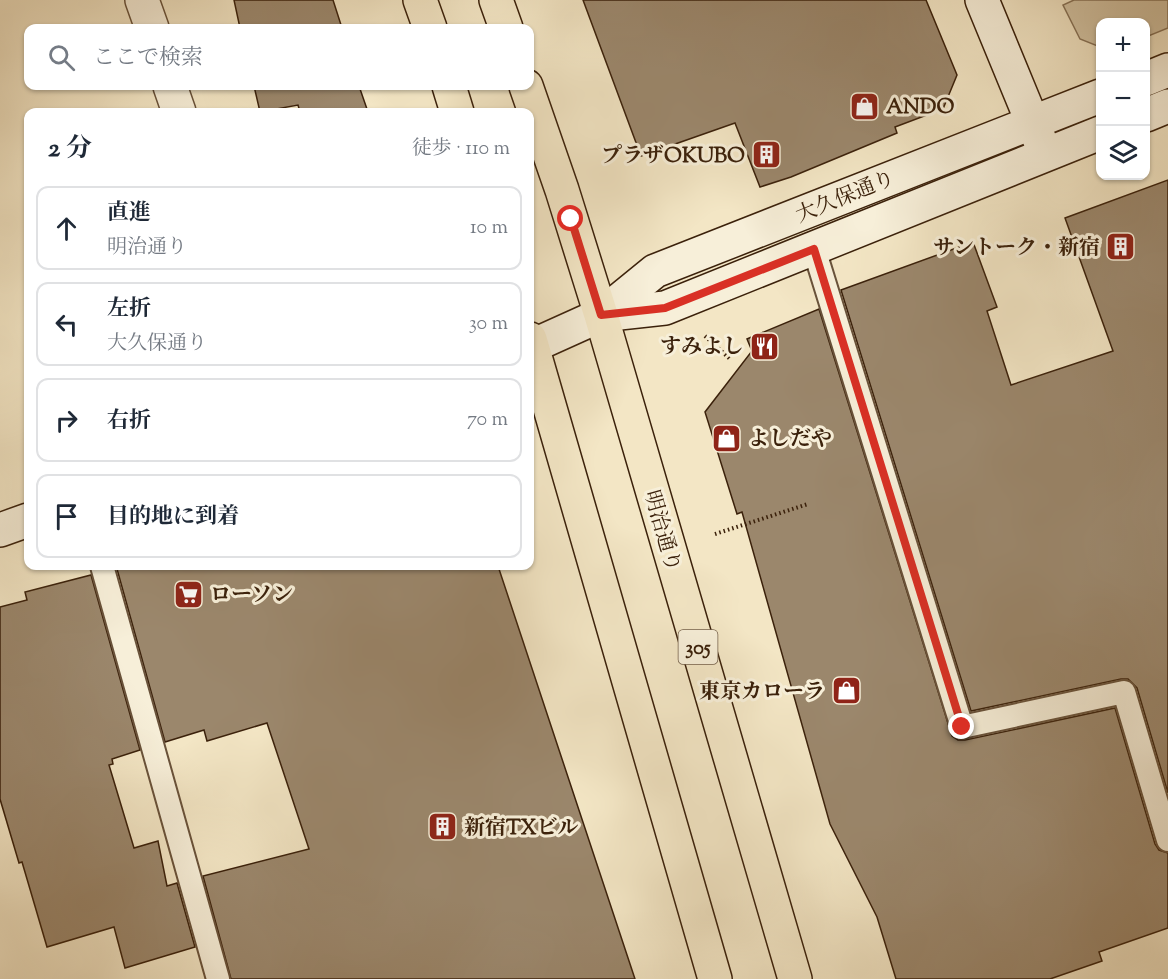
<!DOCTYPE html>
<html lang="ja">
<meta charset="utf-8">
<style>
body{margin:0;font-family:"Sorts Mill Goudy","Noto Serif JP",serif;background:#f6f6f7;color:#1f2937}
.controls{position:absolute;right:18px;top:18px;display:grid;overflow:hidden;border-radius:12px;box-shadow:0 2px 4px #0004}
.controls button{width:54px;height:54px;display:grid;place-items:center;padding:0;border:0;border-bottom:2px solid #e0e1e3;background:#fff;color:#1f2937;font:30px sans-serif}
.stop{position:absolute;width:18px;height:18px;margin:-14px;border:4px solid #d93025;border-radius:50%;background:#fff}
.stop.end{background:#d93025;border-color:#fff;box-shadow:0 2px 6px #0008}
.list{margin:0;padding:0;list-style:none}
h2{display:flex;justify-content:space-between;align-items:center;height:78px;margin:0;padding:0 24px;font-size:26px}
h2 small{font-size:20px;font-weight:400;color:#747a83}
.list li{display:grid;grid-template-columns:39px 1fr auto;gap:18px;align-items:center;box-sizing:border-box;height:84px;margin:0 12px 12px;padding:0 12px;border:2px solid #e0e1e3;border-radius:12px}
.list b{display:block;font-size:22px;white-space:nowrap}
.list p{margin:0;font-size:20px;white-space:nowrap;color:#747a83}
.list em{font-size:20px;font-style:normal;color:#747a83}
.icon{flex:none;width:33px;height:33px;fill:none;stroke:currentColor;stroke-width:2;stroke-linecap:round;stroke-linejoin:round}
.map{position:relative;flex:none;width:1168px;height:979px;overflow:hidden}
.search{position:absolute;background:#fff;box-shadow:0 2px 4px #0004;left:24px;top:24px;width:510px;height:66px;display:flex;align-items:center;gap:15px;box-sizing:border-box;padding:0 21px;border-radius:12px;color:#747a83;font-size:22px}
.panel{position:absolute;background:#fff;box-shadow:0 2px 4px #0004;left:24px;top:108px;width:510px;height:462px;border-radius:12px}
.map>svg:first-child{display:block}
.green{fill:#d4c5a5;stroke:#887358;stroke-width:1.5}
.building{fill:#9b876c;stroke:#3b210b;stroke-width:1.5}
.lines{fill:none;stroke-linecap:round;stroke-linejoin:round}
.lane-casing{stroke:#69523a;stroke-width:26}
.street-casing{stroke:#69523a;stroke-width:36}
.secondary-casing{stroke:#3b210b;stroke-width:36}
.primary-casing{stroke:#3b210b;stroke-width:36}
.path{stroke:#3b210b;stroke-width:4;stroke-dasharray:1.5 3;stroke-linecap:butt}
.lane{stroke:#f7efd9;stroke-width:22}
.street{stroke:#f7efd9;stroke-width:33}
.secondary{stroke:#f7efd9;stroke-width:33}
.primary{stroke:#f3e6c5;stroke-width:33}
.route{stroke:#d93025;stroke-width:8}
.labels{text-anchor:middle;stroke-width:6;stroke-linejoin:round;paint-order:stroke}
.shield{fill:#f7efd9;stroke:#735f49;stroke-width:1.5}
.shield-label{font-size:20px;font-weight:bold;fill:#3b210b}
.poi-label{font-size:21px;font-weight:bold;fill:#3b210b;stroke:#f7efd9;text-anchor:start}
.street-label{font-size:21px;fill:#3b210b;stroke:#f7efd9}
</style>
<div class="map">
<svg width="1168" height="979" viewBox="0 0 1168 979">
<rect width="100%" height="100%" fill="#f3e6c5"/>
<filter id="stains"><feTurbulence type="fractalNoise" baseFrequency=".00333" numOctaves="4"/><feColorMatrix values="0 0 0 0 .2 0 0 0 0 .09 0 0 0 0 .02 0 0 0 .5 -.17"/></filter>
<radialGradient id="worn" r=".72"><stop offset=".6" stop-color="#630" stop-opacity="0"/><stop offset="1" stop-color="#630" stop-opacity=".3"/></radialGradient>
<polygon class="green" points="1074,0 1168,0 1168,28 1146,37 1146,22 1100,22 1100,47 1080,39 1063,5"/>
<g class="building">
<polygon points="234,0 333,0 342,28 240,28"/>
<polygon points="583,0 926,0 957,75 943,109 895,127 897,133 791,177 760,187 735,123 641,156"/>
<polygon points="254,86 359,86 368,112 300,112 298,105 260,112"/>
<polygon points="1168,180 1168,793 1137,688 1128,679 1121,679 971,711 841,290 973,242 997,307 987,311 1011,385 1113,351 1065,218"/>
<polygon points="819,309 952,736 958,740 965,740 1115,708 1155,844 1159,850 1168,853 1168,928 1099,952 1102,961 1050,979 896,979 877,917 830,824 742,512 737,514 705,412 752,351 747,339"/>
<polygon points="129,566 498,566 635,979 231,979 203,876 309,849 267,723 207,741 204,730 165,742 117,569"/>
<polygon points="91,575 140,750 112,759 113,764 109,765 134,848 158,841 167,886 177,883 195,947 125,968 114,927 47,947 22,862 19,863 0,799 0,607 27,600 25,592"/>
</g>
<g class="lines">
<defs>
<g id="lane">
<polyline points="814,249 962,727 1124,692 1168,840"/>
<polyline points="102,566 218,979"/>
</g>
<g id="street">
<polyline points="142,0 152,28"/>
<polyline points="170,86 179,112"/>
</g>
<g id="secondary">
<polyline points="982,0 1041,143"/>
<polyline points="1146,79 1168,70"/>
<polyline points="1146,115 1168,106"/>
<polyline points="601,315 665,308 1100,133"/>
<polyline points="530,347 601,315 655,271 1100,96"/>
<polyline points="0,530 28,520"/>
</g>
<g id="primary">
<polyline points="420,0 430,28"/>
<polyline points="496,0 506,28"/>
<polyline points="449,86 457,112"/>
<polyline points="526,86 562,190 601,315 795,979"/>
<polyline points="530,339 715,979"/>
</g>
</defs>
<use href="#lane" class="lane-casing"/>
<use href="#street" class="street-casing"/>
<use href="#secondary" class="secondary-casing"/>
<use href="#primary" class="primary-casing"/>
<g class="path">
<polyline points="705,336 731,360"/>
<polyline points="715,534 808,504"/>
</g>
<use href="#lane" class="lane"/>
<use href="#street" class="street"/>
<use href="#secondary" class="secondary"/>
<use href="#primary" class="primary"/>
</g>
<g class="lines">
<polyline class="route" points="571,219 601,315 665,308 814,249 962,727"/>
</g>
<defs>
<symbol id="shop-square" viewBox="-11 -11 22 22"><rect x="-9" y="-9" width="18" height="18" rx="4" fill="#8f2418" stroke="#f7efd9"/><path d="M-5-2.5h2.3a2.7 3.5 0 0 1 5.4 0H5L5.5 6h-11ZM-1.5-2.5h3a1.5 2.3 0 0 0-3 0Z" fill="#fff"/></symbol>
<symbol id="building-square" viewBox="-11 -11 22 22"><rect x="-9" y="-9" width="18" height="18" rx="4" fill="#8f2418" stroke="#f7efd9"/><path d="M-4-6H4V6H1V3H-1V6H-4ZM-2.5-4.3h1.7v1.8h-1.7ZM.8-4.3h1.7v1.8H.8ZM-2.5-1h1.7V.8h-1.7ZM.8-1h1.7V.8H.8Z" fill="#fff"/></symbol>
<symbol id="restaurant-square" viewBox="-11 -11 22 22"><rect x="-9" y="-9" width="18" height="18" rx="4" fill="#8f2418" stroke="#f7efd9"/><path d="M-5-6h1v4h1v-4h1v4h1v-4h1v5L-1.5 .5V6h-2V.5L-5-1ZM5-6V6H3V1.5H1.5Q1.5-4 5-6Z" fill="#fff"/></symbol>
<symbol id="supermarket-square" viewBox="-11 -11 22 22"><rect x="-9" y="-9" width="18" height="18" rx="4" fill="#8f2418" stroke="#f7efd9"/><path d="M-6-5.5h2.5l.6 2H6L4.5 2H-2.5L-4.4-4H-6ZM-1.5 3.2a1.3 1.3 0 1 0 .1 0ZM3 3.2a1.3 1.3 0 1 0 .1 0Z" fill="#fff"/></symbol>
</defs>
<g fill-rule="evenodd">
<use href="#shop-square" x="848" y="90" width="33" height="33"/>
<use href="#building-square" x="750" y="138" width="33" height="33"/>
<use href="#building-square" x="1104" y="230" width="33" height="33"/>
<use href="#restaurant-square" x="748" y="330" width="33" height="33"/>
<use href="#shop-square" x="710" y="422" width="33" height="33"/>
<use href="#supermarket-square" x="172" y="578" width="33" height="33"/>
<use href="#shop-square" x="830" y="674" width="33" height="33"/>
<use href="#building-square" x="426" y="810" width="33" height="33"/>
</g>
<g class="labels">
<rect class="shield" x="678.5" y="630" width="39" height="34" rx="4.5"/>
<g class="shield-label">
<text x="698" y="654">305</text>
</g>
<g class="poi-label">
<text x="886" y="113">ANDO</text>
<text x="745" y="162" text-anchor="end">プラザOKUBO</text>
<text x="1100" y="254" text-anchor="end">サントーク・新宿</text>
<text x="744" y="353" text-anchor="end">すみよし</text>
<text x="748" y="445">よしだや</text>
<text x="210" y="601">ローソン</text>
<text x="825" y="698" text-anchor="end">東京カローラ</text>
<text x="464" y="834">新宿TXビル</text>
</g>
<g class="street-label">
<text transform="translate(845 196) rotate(-22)" y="7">大久保通り</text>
<text transform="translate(663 531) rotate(74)" y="7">明治通り</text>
</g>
</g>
<rect width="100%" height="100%" filter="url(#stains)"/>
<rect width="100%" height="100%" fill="url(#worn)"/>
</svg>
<div class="controls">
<button>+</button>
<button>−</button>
<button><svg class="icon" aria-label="layers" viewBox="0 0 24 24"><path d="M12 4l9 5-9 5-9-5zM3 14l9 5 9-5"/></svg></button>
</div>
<div class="stop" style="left:571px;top:219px"></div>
<div class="stop end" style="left:962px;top:727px"></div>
<div class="search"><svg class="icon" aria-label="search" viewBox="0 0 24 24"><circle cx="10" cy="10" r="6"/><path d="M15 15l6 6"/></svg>ここで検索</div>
<section class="panel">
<h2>2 分<small>徒歩 · 110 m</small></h2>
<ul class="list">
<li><svg class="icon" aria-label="ahead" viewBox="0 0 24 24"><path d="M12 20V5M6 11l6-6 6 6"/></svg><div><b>直進</b><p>明治通り</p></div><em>10 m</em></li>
<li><svg class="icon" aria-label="left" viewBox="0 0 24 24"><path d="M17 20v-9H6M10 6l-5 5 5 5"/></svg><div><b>左折</b><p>大久保通り</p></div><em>30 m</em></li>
<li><svg class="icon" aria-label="right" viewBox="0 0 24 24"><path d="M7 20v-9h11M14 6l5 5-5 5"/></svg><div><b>右折</b></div><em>70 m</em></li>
<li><svg class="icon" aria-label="arrive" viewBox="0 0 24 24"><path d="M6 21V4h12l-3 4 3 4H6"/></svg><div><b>目的地に到着</b></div></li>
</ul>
</section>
</div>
